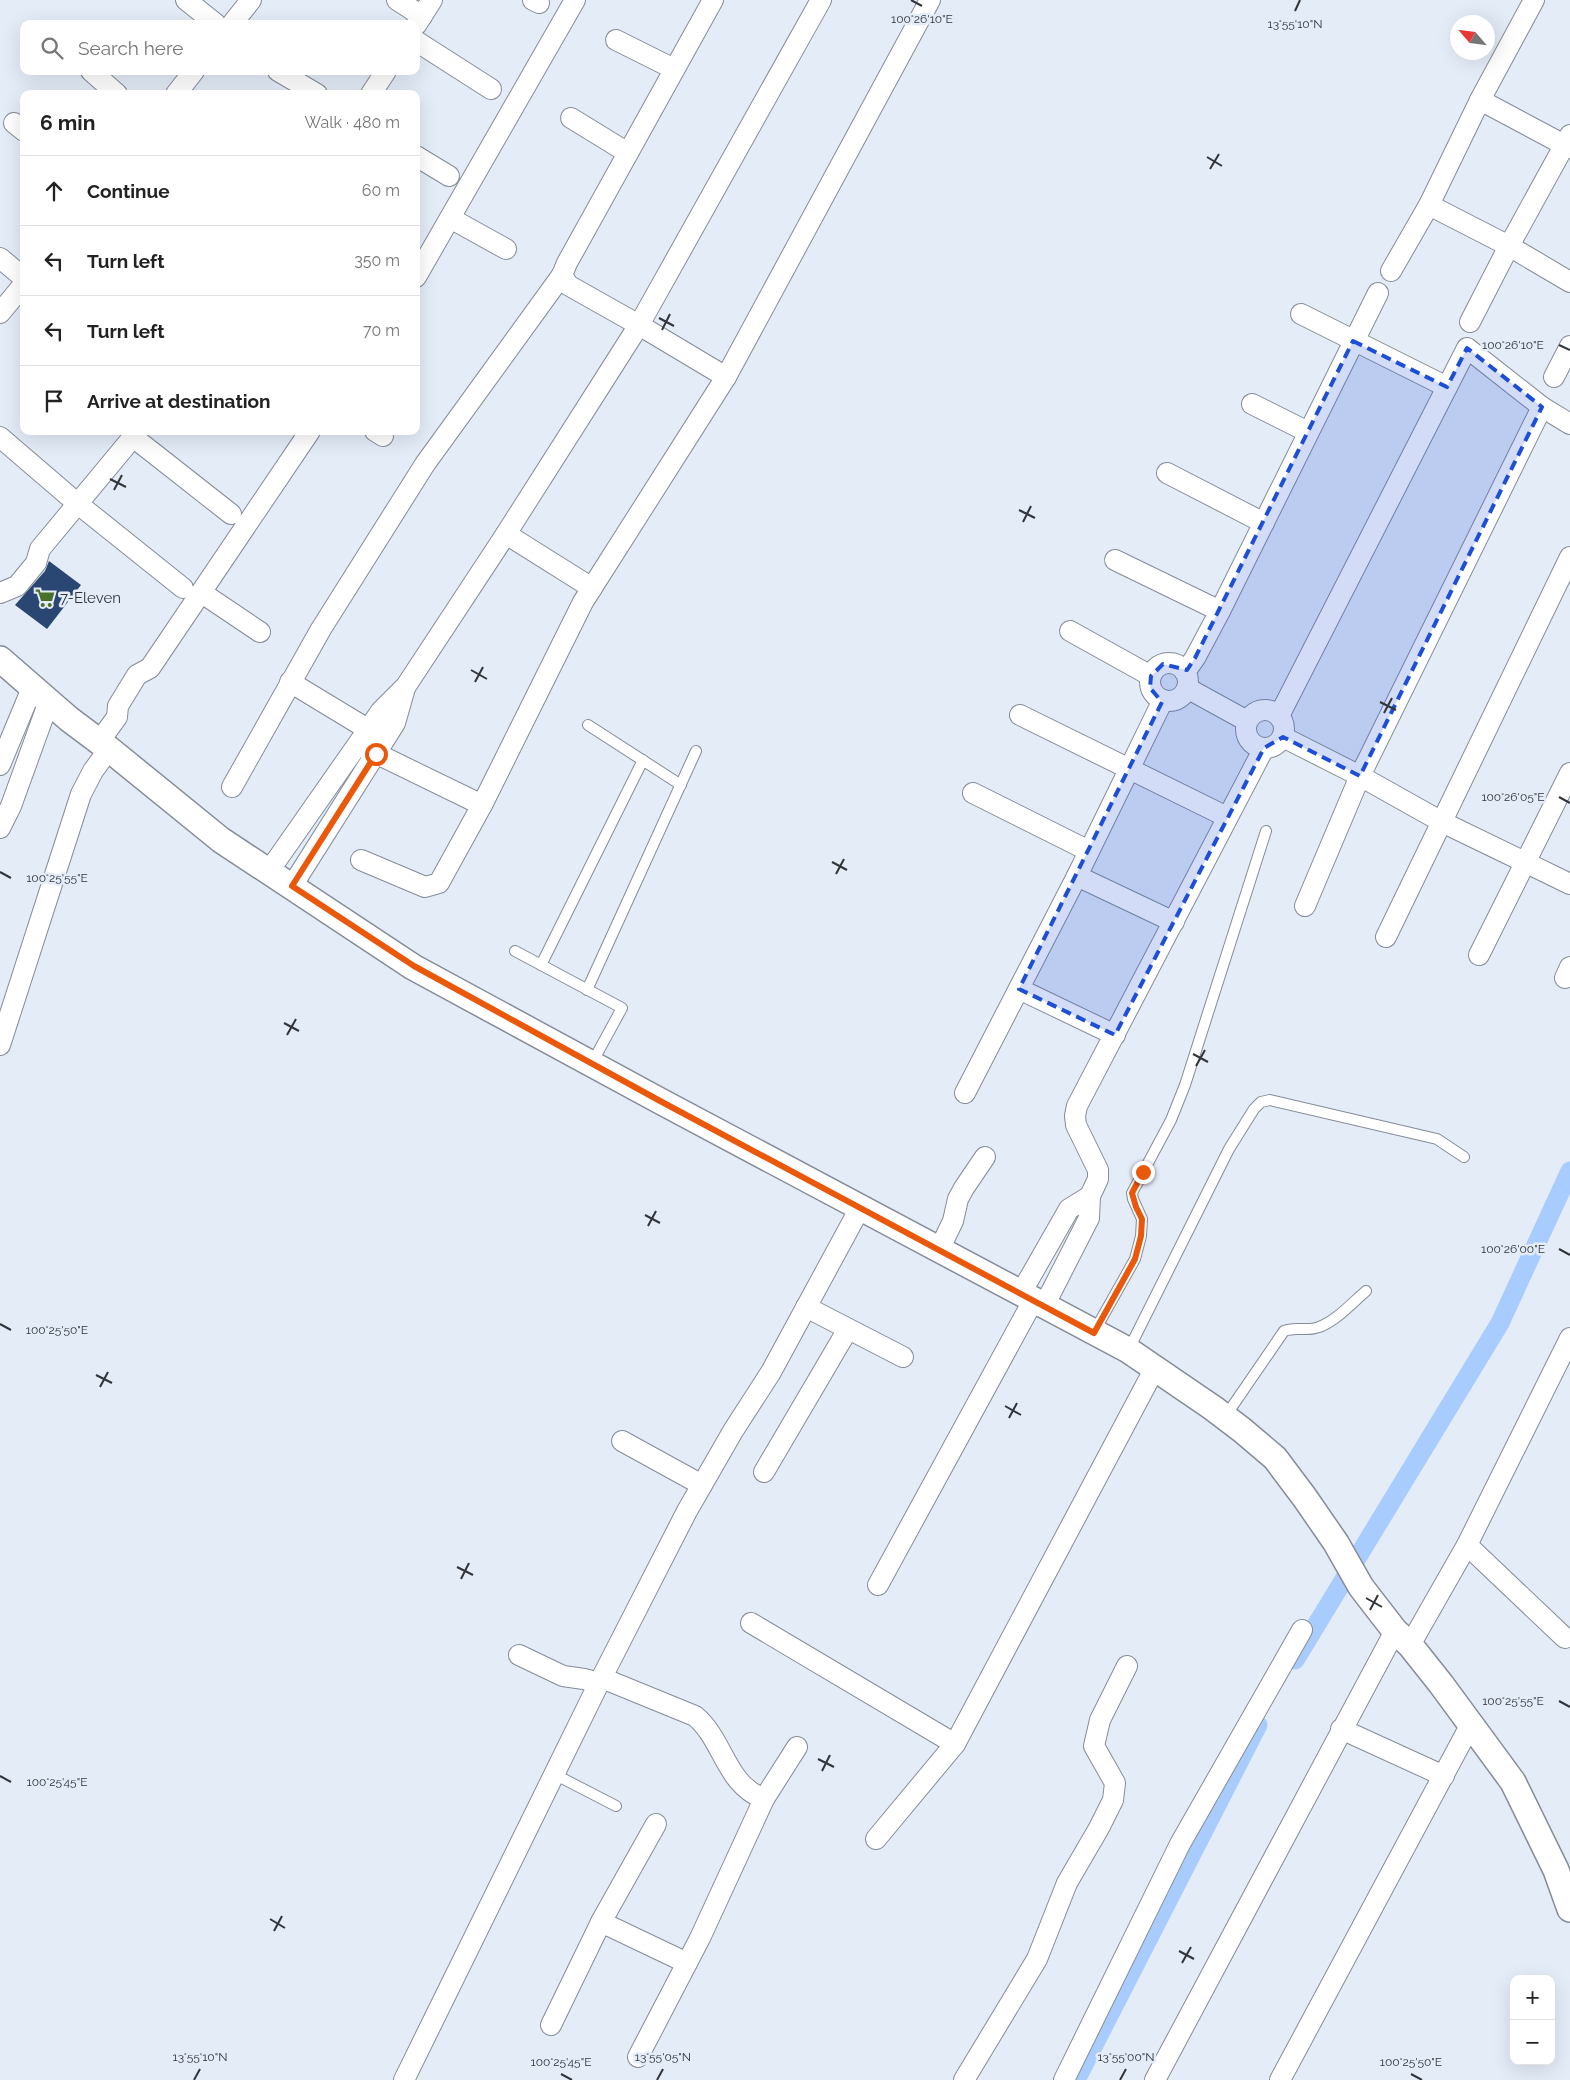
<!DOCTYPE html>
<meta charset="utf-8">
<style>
body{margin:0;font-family:Raleway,sans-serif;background:#f2f2f2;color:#222}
.controls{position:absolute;right:15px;bottom:15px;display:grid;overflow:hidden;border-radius:10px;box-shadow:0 5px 20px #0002}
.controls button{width:45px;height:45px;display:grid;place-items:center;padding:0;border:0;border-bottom:1px solid #e0e0e0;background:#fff;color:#222;font:25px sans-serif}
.compass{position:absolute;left:1450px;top:15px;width:45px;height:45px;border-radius:50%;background:#fff;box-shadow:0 5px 20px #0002;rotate:298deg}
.stop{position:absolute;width:15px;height:15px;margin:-11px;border:4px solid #ea580c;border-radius:50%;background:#fff}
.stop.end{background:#ea580c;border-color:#fff;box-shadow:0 1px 5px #0008}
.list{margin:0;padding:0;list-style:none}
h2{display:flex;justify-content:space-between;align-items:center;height:65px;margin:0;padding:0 20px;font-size:21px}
h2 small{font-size:16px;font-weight:400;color:#767676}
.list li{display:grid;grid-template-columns:32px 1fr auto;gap:15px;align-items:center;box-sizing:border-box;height:70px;padding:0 20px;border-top:1px solid #e0e0e0}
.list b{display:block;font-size:19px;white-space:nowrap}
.list em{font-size:16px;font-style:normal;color:#767676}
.icon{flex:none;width:28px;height:28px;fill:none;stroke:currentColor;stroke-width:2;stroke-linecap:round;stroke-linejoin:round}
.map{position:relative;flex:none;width:1570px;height:2080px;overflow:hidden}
.search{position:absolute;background:#fff;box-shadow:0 5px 20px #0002;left:20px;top:20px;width:400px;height:55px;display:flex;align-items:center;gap:12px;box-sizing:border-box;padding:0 18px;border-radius:10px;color:#767676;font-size:19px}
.panel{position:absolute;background:#fff;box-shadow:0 5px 20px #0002;left:20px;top:90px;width:400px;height:345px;border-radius:10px}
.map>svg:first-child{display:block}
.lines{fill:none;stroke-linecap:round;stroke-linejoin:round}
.canal{stroke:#a9ccff;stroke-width:19}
.building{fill:#294772}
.service-casing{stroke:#858c98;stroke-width:12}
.minor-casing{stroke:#858c98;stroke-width:22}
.tertiary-casing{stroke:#858c98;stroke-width:28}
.service{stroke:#fff;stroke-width:10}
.minor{stroke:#fff;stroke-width:20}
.tertiary{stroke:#fff;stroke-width:25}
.route{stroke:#ea580c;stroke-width:6}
.marked{fill:#1d4ed8;fill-opacity:0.2;stroke:#1d4ed8;stroke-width:4;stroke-dasharray:10 6;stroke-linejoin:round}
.ticks{fill:none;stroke:#313439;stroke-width:2}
.labels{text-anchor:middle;stroke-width:5;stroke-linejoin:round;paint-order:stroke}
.poi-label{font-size:15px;fill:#313439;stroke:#e4ecf8;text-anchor:start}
.ticks-label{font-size:12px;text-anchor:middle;fill:#313439;stroke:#e4ecf8;stroke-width:5;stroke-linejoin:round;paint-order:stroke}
</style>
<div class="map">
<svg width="1570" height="2080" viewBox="0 0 1570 2080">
<rect width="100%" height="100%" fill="#e4ecf8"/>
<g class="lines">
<g class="canal">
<polyline points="1295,1660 1500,1323 1570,1171"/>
<polyline points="1076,2080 1258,1725"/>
</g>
</g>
<polygon class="building" points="49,561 81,585 47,629 15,605 45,571"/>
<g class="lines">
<defs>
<g id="service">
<polyline points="588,725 681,785"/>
<polyline points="515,951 622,1008 592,1063"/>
<polyline points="541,965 643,760"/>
<polyline points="587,990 696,751"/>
<polyline points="1094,1332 1135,1259 1141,1236 1142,1219 1133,1199 1132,1193 1171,1120 1185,1085 1266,831"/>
<polyline points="1129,1349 1229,1149 1254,1109 1261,1102 1270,1100 1437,1139 1464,1157"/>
<path d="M1225 1417 1284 1331C1295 1326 1307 1332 1319 1327 1336 1321 1352 1303 1366 1291"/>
<polyline points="554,1774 616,1806"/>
</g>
<g id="minor">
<polyline points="186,0 216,24"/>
<polyline points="397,0 422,16"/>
<polyline points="533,0 539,3"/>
<polyline points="713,0 567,263 562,275 568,285 639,325 726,377"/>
<polyline points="232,24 251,0"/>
<polyline points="416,25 432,0"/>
<polyline points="616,40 674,69"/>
<polyline points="416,41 491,89"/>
<polyline points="91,71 117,94"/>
<polyline points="278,71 317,94"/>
<polyline points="176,94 194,71"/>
<polyline points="371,94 386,71"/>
<polyline points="1480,100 1534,0"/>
<polyline points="571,118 628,153"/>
<polyline points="14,123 24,131"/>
<polyline points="416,156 449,176"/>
<polyline points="1429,205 1509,246 1570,282"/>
<polyline points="450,218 506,249"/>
<polyline points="0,258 24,278"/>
<polyline points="1391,271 1429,205 1480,100 1570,148"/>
<polyline points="416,277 575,0"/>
<polyline points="0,313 24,284"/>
<polyline points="1301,314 1447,387"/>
<polyline points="1470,322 1509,246 1570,135"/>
<polyline points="1554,377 1570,346"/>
<polyline points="1252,404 1308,432"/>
<polyline points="375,431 383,436"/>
<polyline points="0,437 78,504 183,588"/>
<polyline points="133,437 231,514"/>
<polyline points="1167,473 1264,523"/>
<polyline points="506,534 592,588"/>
<polyline points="1115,560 1220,611"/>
<polyline points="0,593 17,586 36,563 40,549 138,431"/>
<polyline points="202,593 260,632"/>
<polyline points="1070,631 1151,676"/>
<circle cx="1169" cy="682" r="19"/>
<polyline points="1185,672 1195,658 1220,611 1378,293"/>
<polyline points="290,682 379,736"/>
<polyline points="1187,688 1247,721"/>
<circle cx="1265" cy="729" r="19"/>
<polyline points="1020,715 1227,817"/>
<polyline points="1279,716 1467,348 1542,407 1570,424"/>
<polyline points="1283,737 1360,776 1442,822 1570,884"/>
<polyline points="99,742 117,717 118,706 137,675 150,668 310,431"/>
<polyline points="365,748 482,805"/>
<polyline points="0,765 32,688"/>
<polyline points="232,787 321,629 425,464 562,275"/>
<polyline points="973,793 1089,851"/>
<polyline points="0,828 11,806 49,701"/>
<polyline points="361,860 425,887 439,883 482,805 583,602 726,377 930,0"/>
<polyline points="269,871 381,711 406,686 506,534 639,325 821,0"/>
<polyline points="1077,876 1174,922"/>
<polyline points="292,886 395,723 405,688"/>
<polyline points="1305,906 1360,776 1542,407"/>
<polyline points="1386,937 1570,557"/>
<polyline points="1479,955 1570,773"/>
<polyline points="1565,978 1570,967"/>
<polyline points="1019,989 1115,1035"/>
<polyline points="0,1045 81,794 93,771 109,749"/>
<polyline points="965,1093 1077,876 1163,700"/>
<polyline points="939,1250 953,1221 958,1199 964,1188 985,1157"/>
<polyline points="1021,1293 1069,1209 1090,1196"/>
<polyline points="1044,1306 1089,1218 1090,1196 1098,1179 1098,1170 1076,1125 1075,1116 1077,1106 1264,748"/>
<polyline points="806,1307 903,1357"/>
<polyline points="622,1441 702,1485"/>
<polyline points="764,1472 848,1329"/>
<polyline points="1467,1545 1565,1638"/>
<polyline points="878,1585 1033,1301"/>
<polyline points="751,1623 955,1744"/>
<polyline points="1410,1645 1467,1545 1570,1338"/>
<polyline points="519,1655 563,1676 584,1679 599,1683"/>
<path d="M602 1678 695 1716C724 1740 725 1784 764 1799L700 1938 638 2057"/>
<polyline points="1341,1729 1444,1776"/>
<polyline points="764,1799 797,1747"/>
<polyline points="876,1839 955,1744 1155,1368"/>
<polyline points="601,1922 656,1824"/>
<polyline points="551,2025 601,1922 687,1963"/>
<polyline points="404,2080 599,1683 687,1511 733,1431 771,1372 860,1208"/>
<polyline points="964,2080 1037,1959 1067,1883 1099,1828 1113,1800 1115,1783 1094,1746 1100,1720 1127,1666"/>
<polyline points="1064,2080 1180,1844 1302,1630"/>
<polyline points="1155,2080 1395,1631"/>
<polyline points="1280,2080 1471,1724"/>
</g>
<polyline id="tertiary" points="0,659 69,719 109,749 221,840 413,967 662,1102 1128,1350 1213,1408 1242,1430 1275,1458 1305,1498 1336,1543 1361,1587 1395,1631 1410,1645 1441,1684 1513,1782 1556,1870 1570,1909"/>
</defs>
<use href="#service" class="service-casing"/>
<use href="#minor" class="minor-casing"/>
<use href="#tertiary" class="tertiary-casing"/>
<use href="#service" class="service"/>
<use href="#minor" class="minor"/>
<use href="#tertiary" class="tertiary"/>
</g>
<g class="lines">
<polyline class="route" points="376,754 292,886 414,966 662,1102 1094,1333 1135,1259 1141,1236 1142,1219 1136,1207 1132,1193 1143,1172"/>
</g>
<path class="marked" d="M1353 341 1447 387 1467 348 1542 407 1360 776 1283 737 1264 748 1115 1035 1019 989 1162 702 1150 688 1151 676 1163 664 1187 670 1195 658Z"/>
<path class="ticks" d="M911 0 922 6M1295 11 1300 0M1207 157 1222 166M1210 169 1219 154M659 318 674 326M662 330 670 314M1559 345 1570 350M110 479 126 487M114 490 122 475M1019 510 1035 518M1023 522 1031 506M471 670 487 679M475 682 483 667M1380 702 1396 710M1384 713 1392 698M1559 797 1570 803M832 862 847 870M0 872 11 878M836 874 844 859M284 1023 299 1031M287 1035 296 1019M1193 1054 1208 1062M1196 1066 1205 1050M645 1215 660 1223M648 1226 656 1211M1559 1249 1570 1255M0 1324 11 1330M96 1375 112 1383M100 1387 108 1372M1005 1406 1021 1415M1009 1418 1017 1403M457 1567 473 1575M461 1579 469 1563M1366 1598 1382 1607M1370 1610 1378 1595M1559 1701 1570 1707M818 1759 834 1767M822 1771 830 1755M0 1776 11 1782M270 1919 285 1928M274 1931 282 1916M1179 1951 1194 1959M1182 1963 1191 1947M561 2074 572 2080M1411 2074 1422 2080M194 2080 200 2069M657 2080 663 2069M1120 2080 1126 2069"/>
<defs>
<symbol id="supermarket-bare" viewBox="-9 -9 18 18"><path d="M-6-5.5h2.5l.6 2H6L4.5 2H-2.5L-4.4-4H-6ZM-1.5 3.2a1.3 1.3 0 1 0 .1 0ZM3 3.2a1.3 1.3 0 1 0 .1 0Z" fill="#4a7029" stroke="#e4ecf8" stroke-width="2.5" paint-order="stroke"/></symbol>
</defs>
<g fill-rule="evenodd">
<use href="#supermarket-bare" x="31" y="584" width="28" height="28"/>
</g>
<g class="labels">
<g class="poi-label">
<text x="60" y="603">7-Eleven</text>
</g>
</g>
<g class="ticks-label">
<text x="922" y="23">100°26'10"E</text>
<text x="1295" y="28">13°55'10"N</text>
<text x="1513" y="349">100°26'10"E</text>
<text x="1513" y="801">100°26'05"E</text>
<text x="57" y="882">100°25'55"E</text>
<text x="1513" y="1253">100°26'00"E</text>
<text x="57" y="1334">100°25'50"E</text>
<text x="1513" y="1705">100°25'55"E</text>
<text x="57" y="1786">100°25'45"E</text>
<text x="200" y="2061">13°55'10"N</text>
<text x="663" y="2061">13°55'05"N</text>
<text x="1126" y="2061">13°55'00"N</text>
<text x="561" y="2066">100°25'45"E</text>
<text x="1411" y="2066">100°25'50"E</text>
</g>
</svg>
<div class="controls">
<button>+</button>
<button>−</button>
</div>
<svg class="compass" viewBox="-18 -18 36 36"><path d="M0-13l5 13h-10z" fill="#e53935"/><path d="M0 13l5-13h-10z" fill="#767676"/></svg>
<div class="stop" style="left:376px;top:754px"></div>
<div class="stop end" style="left:1143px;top:1172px"></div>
<div class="search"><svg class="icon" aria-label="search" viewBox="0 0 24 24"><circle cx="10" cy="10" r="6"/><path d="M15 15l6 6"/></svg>Search here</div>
<section class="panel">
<h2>6 min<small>Walk · 480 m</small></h2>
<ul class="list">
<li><svg class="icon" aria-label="ahead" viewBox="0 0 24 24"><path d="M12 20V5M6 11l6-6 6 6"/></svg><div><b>Continue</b></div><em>60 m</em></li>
<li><svg class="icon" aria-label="left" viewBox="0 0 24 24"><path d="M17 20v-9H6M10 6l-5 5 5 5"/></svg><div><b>Turn left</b></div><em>350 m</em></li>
<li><svg class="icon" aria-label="left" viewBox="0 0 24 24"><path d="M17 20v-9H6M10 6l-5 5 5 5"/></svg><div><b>Turn left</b></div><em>70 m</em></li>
<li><svg class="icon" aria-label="arrive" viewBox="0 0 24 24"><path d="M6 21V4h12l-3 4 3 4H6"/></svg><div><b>Arrive at destination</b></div></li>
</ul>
</section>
</div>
